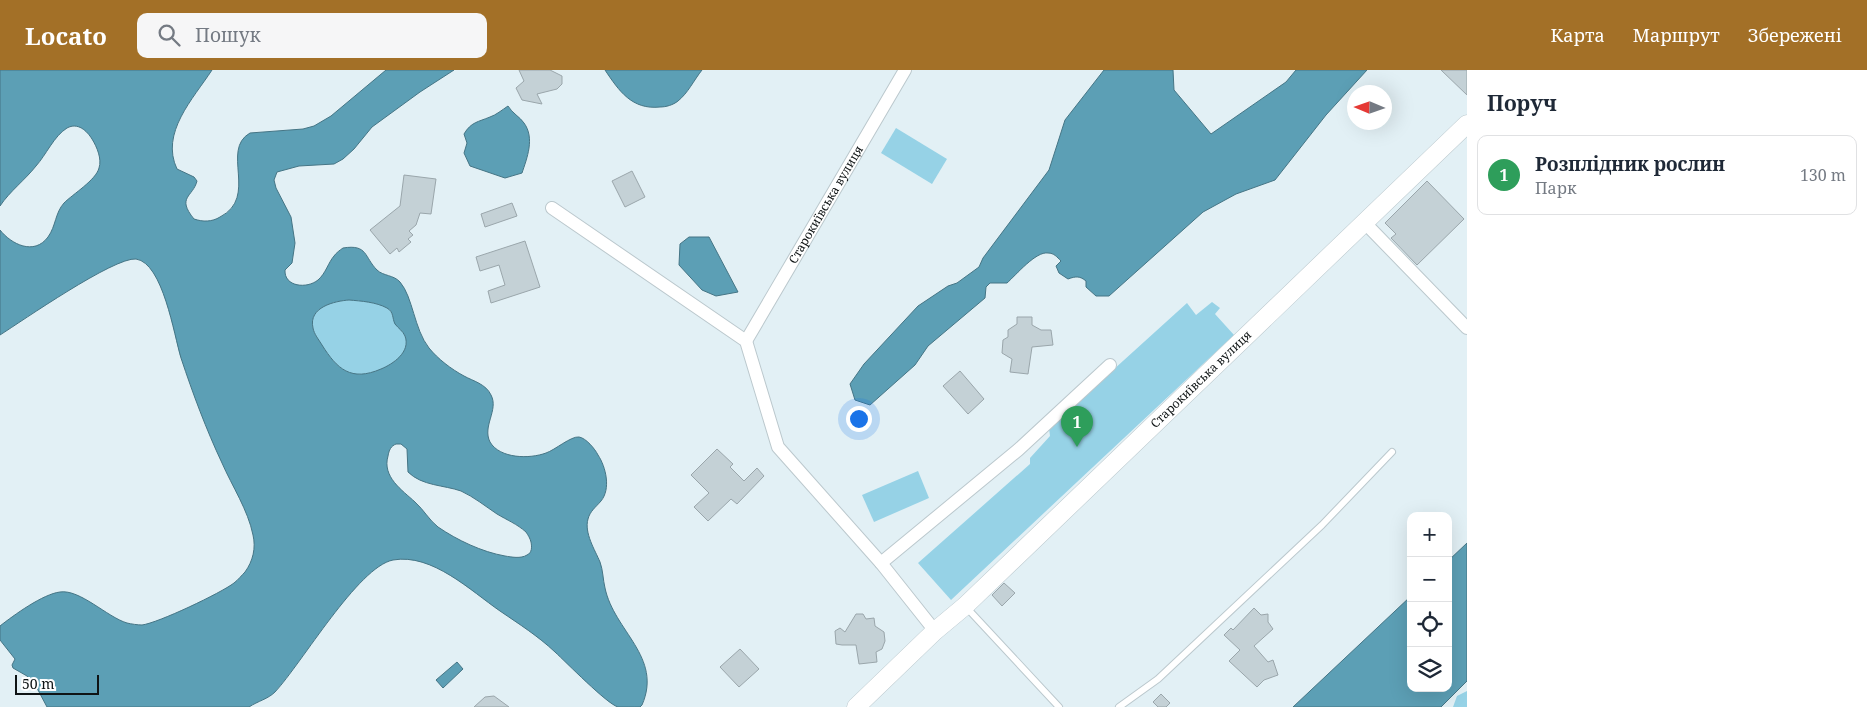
<!DOCTYPE html>
<html lang="uk">
<meta charset="utf-8">
<style>
body{margin:0;font-family:"Noto Serif",serif;background:#f6f6f7;color:#1f2937}
.controls{position:absolute;right:15px;bottom:15px;display:grid;overflow:hidden;border-radius:10px;box-shadow:0 5px 20px #0002}
.controls button{width:45px;height:45px;display:grid;place-items:center;padding:0;border:0;border-bottom:1px solid #e0e1e3;background:#fff;color:#1f2937;font:25px sans-serif}
.compass{position:absolute;left:1347px;top:15px;width:45px;height:45px;border-radius:50%;background:#fff;box-shadow:0 5px 20px #0002;rotate:272deg}
.scale{position:absolute;left:15px;bottom:12px;width:84px;box-sizing:border-box;padding-left:5px;border:2px solid #0f1415;border-top:0;font-size:14px;line-height:18px;white-space:nowrap;color:#0f1415;-webkit-text-stroke:4px #fff;paint-order:stroke}
.you{position:absolute;left:858px;top:348px;width:18px;height:18px;margin:-12px;border:4px solid #fff;border-radius:50%;background:#1a73e8;box-shadow:0 0 0 8px #1a73e833}
.badge{display:grid;place-items:center;width:32px;height:32px;border-radius:50%;background:#a37027;color:#fff;font-size:16px;font-weight:700}
.pin{position:absolute;translate:-50% -41px;filter:drop-shadow(0 1px 2px #0008)}
.pin::after{content:'';position:absolute;top:26px;width:18px;height:15px;background:inherit;clip-path:polygon(0 0,100% 0,50% 100%)}
.list{margin:0;padding:0;list-style:none}
h2{display:flex;justify-content:space-between;align-items:center;height:65px;margin:0;padding:0 20px;font-size:21px}
h2 small{font-size:16px;font-weight:400;color:#747a83}
.list li{display:grid;grid-template-columns:32px 1fr auto;gap:15px;align-items:center;box-sizing:border-box;height:80px;margin:0 10px 10px;padding:0 10px;border:1px solid #e0e1e3;border-radius:10px}
.list b{display:block;font-size:19px;white-space:nowrap}
.list p{margin:0;font-size:16px;white-space:nowrap;color:#747a83}
.list em{font-size:16px;font-style:normal;color:#747a83}
.icon{flex:none;width:28px;height:28px;fill:none;stroke:currentColor;stroke-width:2;stroke-linecap:round;stroke-linejoin:round}
.map{position:relative;flex:none;width:1467px;height:637px;overflow:hidden}
header{display:flex;align-items:center;gap:30px;box-sizing:border-box;height:70px;padding:0 25px;background:#a37027;color:#fff}
header strong{font-size:24px}
nav{display:flex;gap:28px;margin-inline-start:auto;font-size:18px}
.search{width:350px;height:45px;background:#f6f6f7;display:flex;align-items:center;gap:12px;box-sizing:border-box;padding:0 18px;border-radius:10px;color:#747a83;font-size:19px}
main{display:flex}
aside{flex:1;background:#fff}
.map>svg:first-child{display:block}
.green{fill:#96d2e6}
.water{fill:#5c9fb5;stroke:#457585;fill-rule:evenodd}
.building{fill:#c4d1d6;stroke:#9aa6ab}
.lines{fill:none;stroke-linecap:round;stroke-linejoin:round}
.lane-casing{stroke:#bbc8cd;stroke-width:8}
.street-casing{stroke:#bbc8cd;stroke-width:14}
.secondary-casing{stroke:#bbc8cd;stroke-width:19}
.lane{stroke:#fff;stroke-width:6}
.street{stroke:#fff;stroke-width:12}
.secondary{stroke:#fff;stroke-width:18}
.labels{text-anchor:middle;stroke-width:5;stroke-linejoin:round;paint-order:stroke}
.street-label{font-size:12px;fill:#0f1415;stroke:#fff}
</style>
<header>
<strong>Locato</strong>
<div class="search"><svg class="icon" aria-label="search" viewBox="0 0 24 24"><circle cx="10" cy="10" r="6"/><path d="M15 15l6 6"/></svg>Пошук</div>
<nav><a>Карта</a><a>Маршрут</a><a>Збережені</a></nav>
</header>
<main>
<div class="map">
<svg width="1467" height="637" viewBox="0 0 1467 637">
<rect width="100%" height="100%" fill="#e2f0f5"/>
<g class="green">
<polygon points="896,58 947,89 932,114 881,83"/>
<path d="M349 230C361 231 377 232 387 238 393 241 392 248 396 254 398 258 403 261 405 266 411 282 393 294 381 299 351 312 337 299 322 275 319 270 314 264 313 258 308 237 335 231 349 230Z"/>
<polygon points="1212,232 1220,238 1215,244 1234,265 951,530 918,493 1030,394 1030,388 1050,366 1049,358 1187,233 1196,245"/>
<polygon points="918,401 929,428 874,452 862,425"/>
<polygon points="1467,621 1467,637 1453,637 1457,626"/>
</g>
<g class="water">
<path d="M0 0H212C193 29 160 63 177 99L194 107 197 111C193 127 176 127 194 149 203 152 212 152 220 147 259 127 220 80 250 63L303 59 314 56 331 46 386 0H454L420 22 372 57 354 79 343 89 334 94 299 96 277 102 274 110 276 118 291 147 295 173 292 193 285 200C284 217 307 219 318 210 326 203 328 193 334 186 336 183 340 180 343 178 368 174 364 187 377 200 383 206 394 205 400 212 413 227 414 259 429 278 438 289 451 299 464 306 473 311 486 314 491 325 499 340 482 356 490 372 500 389 530 389 546 383 555 380 571 366 579 367 586 368 595 379 598 385 606 397 611 419 601 431 596 437 590 441 588 449 584 463 595 480 600 492 603 500 603 510 605 518 614 561 663 587 642 635L640 637C633 637 624 637 618 637 607 634 566 592 555 582 538 566 519 554 500 541 471 521 432 483 393 490 358 497 302 593 275 622 268 629 258 631 249 637H47L38 620 27 606 13 598 12 595 15 589 0 570V556C14 545 43 524 60 522 80 519 107 547 127 553 131 554 138 555 142 555 158 553 221 523 234 513 238 510 242 505 245 502 253 491 256 478 253 465 248 440 232 416 222 393 206 359 193 324 181 288 174 265 163 193 136 189 114 187 22 251 0 265V160C11 174 34 186 48 167 56 156 55 143 64 133 73 124 96 110 99 98 102 89 97 77 92 69 87 61 78 52 67 58 54 66 46 85 36 96 25 110 10 121 0 136ZM349 230C361 231 376 232 387 238 394 242 392 248 395 254 398 258 403 261 405 266 411 282 393 294 381 299 351 312 337 299 322 275 319 270 314 264 313 258 308 237 335 231 349 230ZM396 374H401L407 379 408 402C422 416 444 415 461 421 474 427 485 436 497 444 507 450 517 454 526 462 528 465 530 468 531 472 532 477 532 483 527 485 521 489 511 487 505 486 482 482 457 470 438 457 429 450 424 440 415 432 402 420 382 407 388 386 389 380 391 376 396 374Z"/>
<path d="M605 0H702C694 10 688 23 678 31 673 35 666 37 660 37 632 40 619 21 605 0Z"/>
<path d="M1104 0H1173L1174 20 1211 64 1286 12 1296 0H1367L1326 45 1275 110 1236 124 1203 142 1109 226H1096L1086 217V211C1080 206 1076 206 1068 209L1059 203 1056 196 1061 191C1057 187 1054 183 1048 183 1036 181 1016 205 1007 213H990L986 217 985 228 928 276 915 295 870 335 855 330 850 314 864 294 918 236 948 216 957 213 979 197 983 188 1049 100 1065 50Z"/>
<path d="M508 36C512 43 520 47 524 53 535 68 527 88 522 103L505 108 470 96 464 83 467 73 464 64C471 52 478 52 490 47 496 45 502 40 508 36Z"/>
<polygon points="689,167 709,167 738,222 716,226 702,220 679,195 680,174"/>
<polygon points="1467,473 1467,611 1441,637 1293,637 1411,526 1411,618 1448,618 1448,491"/>
<polygon points="457,592 463,599 443,618 436,610"/>
</g>
<g class="building">
<polygon points="519,0 550,0 562,6 562,14 557,19 537,24 542,34 522,30 516,18 524,11"/>
<polygon points="1441,0 1467,0 1467,25"/>
<polygon points="632,101 645,127 625,137 612,111"/>
<polygon points="404,105 436,109 431,144 420,143 416,155 409,161 413,165 408,169 411,172 399,182 397,178 390,184 370,160 400,136"/>
<polygon points="1427,111 1464,149 1417,195 1391,168 1396,164 1385,153"/>
<polygon points="512,133 517,146 485,157 481,144"/>
<polygon points="525,171 540,217 491,233 488,221 505,215 499,195 480,201 476,187"/>
<polygon points="1017,247 1032,247 1032,255 1041,260 1051,260 1053,275 1032,277 1028,304 1010,302 1012,289 1002,283 1003,270 1008,267 1008,260 1017,254"/>
<polygon points="960,301 984,329 968,344 943,316"/>
<polygon points="717,379 733,394 730,397 744,411 757,398 764,406 737,434 731,429 708,451 694,437 709,423 691,405"/>
<polygon points="1004,513 1015,523 1002,536 992,525"/>
<polygon points="1254,538 1261,545 1268,544 1268,552 1273,559 1254,576 1268,592 1273,590 1278,605 1264,610 1257,617 1229,591 1240,580 1224,565 1231,558 1233,560"/>
<polygon points="856,544 863,544 866,549 874,548 875,556 884,562 885,571 882,579 876,582 877,592 859,594 856,575 842,575 836,574 835,561 840,558 845,562"/>
<polygon points="740,579 759,599 739,617 720,597"/>
<polygon points="1161,624 1170,633 1166,637 1158,637 1153,632"/>
<polygon points="494,626 509,637 474,637 485,627"/>
</g>
<g class="lines">
<defs>
<g id="lane">
<polyline points="966,537 1059,637"/>
<polyline points="1119,637 1158,609 1322,455 1392,382"/>
</g>
<g id="street">
<polyline points="552,138 746,271 778,377 881,493 935,561"/>
<polyline points="1365,153 1467,258"/>
<path id="s1" d="M746 271 905 0"/>
<polyline points="881,493 1018,380 1110,295"/>
</g>
<g id="secondary">
<path id="s2" d="M856 637 935 561 965 536 1467 54"/>
</g>
</defs>
<use href="#lane" class="lane-casing"/>
<use href="#street" class="street-casing"/>
<use href="#secondary" class="secondary-casing"/>
<use href="#lane" class="lane"/>
<use href="#street" class="street"/>
<use href="#secondary" class="secondary"/>
</g>
<g class="labels">
<g class="street-label">
<text dy="4" stroke="none"><textPath href="#s1" startOffset="158">Старокиївська вулиця</textPath></text>
<text dy="4" stroke="none"><textPath href="#s2" startOffset="476">Старокиївська вулиця</textPath></text>
</g>
</g>
</svg>
<div class="controls">
<button>+</button>
<button>−</button>
<button><svg class="icon" aria-label="locate" viewBox="0 0 24 24"><circle cx="12" cy="12" r="6"/><path d="M12 2v4M12 18v4M2 12h4M18 12h4"/></svg></button>
<button><svg class="icon" aria-label="layers" viewBox="0 0 24 24"><path d="M12 4l9 5-9 5-9-5zM3 14l9 5 9-5"/></svg></button>
</div>
<svg class="compass" viewBox="-18 -18 36 36"><path d="M0-13l5 13h-10z" fill="#e53935"/><path d="M0 13l5-13h-10z" fill="#747a83"/></svg>
<div class="scale">50 m</div>
<div class="you"></div>
<div class="pin badge" style="left:1077px;top:377px;background:#2e9e5b">1</div>
</div>
<aside>
<h2>Поруч<small></small></h2>
<ul class="list">
<li><span class="badge" style="background:#2e9e5b">1</span><div><b>Розплідник рослин</b><p>Парк</p></div><em>130 m</em></li>
</ul>
</aside>
</main>
